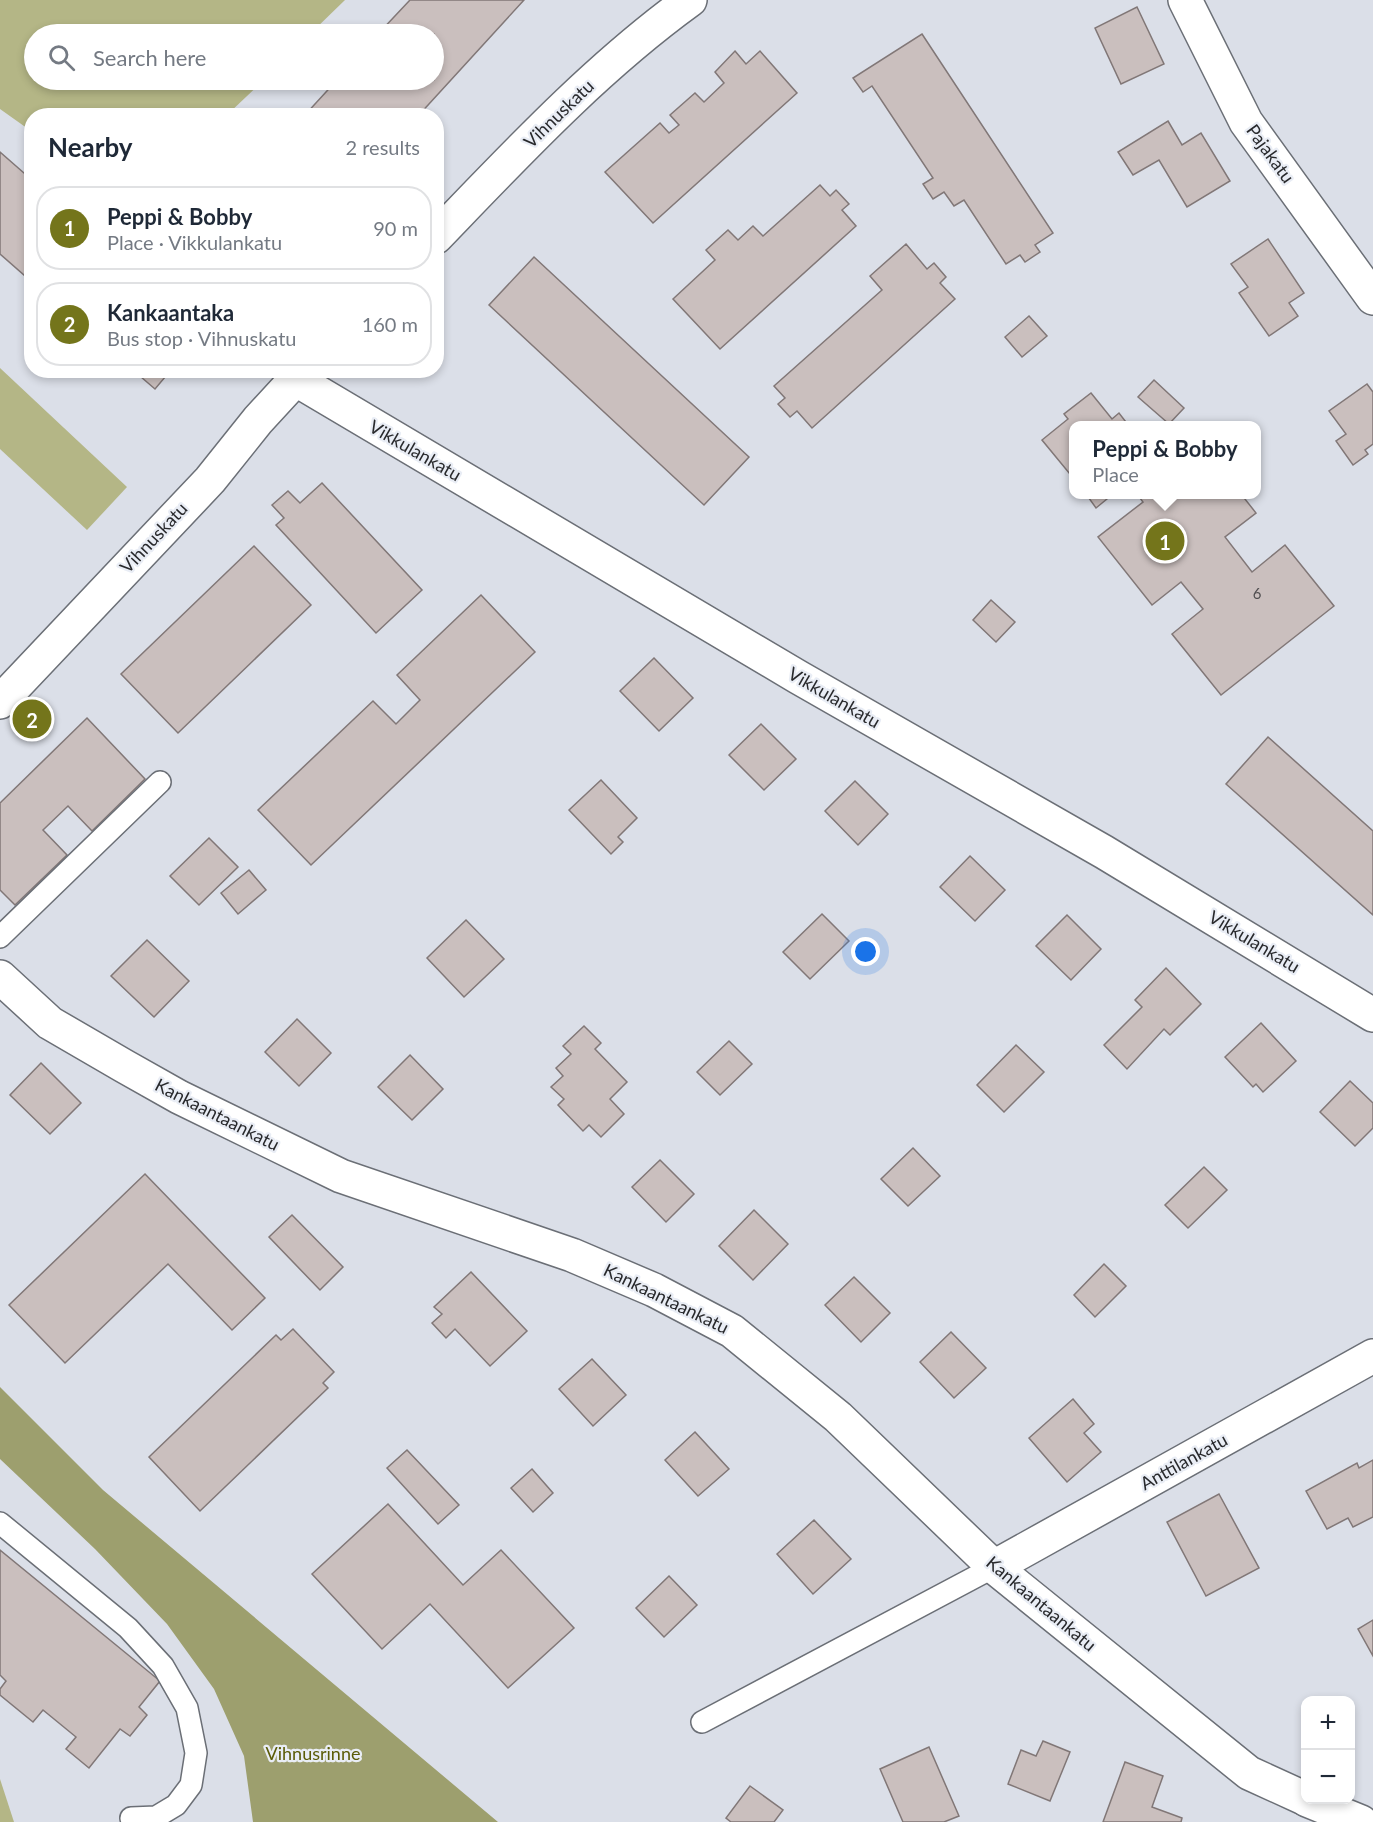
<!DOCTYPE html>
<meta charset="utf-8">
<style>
body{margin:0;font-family:Lato,sans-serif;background:#f2f2f3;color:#1f2937}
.controls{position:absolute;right:18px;bottom:18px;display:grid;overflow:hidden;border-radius:12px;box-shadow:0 3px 9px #0003}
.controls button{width:54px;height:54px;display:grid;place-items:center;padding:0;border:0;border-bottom:2px solid #e0e1e3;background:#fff;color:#1f2937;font:30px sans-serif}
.you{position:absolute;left:866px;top:952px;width:21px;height:21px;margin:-15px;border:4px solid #fff;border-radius:50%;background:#1a73e8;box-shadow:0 0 0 9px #1a73e833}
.badge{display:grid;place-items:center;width:39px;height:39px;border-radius:50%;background:#74751b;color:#fff;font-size:20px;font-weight:700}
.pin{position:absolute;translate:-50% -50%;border:3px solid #fff;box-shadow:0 2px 6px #0006}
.popup{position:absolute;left:1069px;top:421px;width:192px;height:78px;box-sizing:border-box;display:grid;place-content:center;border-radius:12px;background:#fff;filter:drop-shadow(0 2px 4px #0005);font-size:20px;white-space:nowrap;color:#747a83}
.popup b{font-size:22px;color:#1f2937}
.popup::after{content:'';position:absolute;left:50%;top:100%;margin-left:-12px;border:12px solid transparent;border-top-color:#fff}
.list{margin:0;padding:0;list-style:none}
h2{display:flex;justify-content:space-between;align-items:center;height:78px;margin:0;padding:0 24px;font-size:26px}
h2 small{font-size:20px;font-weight:400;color:#747a83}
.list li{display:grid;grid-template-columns:39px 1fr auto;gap:18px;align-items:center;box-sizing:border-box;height:84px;margin:0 12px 12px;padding:0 12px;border:2px solid #e0e1e3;border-radius:24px}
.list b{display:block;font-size:22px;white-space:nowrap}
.list p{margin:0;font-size:20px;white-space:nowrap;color:#747a83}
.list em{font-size:20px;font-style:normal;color:#747a83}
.icon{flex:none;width:33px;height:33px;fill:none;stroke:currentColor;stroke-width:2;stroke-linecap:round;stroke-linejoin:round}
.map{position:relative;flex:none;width:1373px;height:1822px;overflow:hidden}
.search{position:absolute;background:#fff;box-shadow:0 3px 9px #0003;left:24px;top:24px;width:420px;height:66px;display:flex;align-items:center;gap:15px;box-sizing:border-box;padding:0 21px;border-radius:33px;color:#747a83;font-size:22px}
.panel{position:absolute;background:#fff;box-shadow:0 3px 9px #0003;left:24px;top:108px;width:420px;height:270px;border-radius:24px}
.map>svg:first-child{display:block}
.green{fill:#b4b686}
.forest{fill:#9d9f6e}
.building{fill:#cabfbe;stroke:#817777;stroke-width:1.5}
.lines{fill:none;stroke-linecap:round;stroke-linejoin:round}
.lane-casing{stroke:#6b6f76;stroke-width:24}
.street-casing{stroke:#6b6f76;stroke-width:36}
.secondary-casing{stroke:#6b6f76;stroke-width:36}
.lane{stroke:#fff;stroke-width:21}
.street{stroke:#fff;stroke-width:33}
.secondary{stroke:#fff;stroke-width:33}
.labels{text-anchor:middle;stroke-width:4.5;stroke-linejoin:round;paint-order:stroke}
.number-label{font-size:15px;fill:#504e50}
.street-label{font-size:18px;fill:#28292c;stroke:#e9edf5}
.park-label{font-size:18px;fill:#5b5c08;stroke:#e9edf5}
</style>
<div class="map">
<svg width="1373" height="1822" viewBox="0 0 1373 1822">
<rect width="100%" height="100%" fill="#dbdfe8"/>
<g class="green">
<polygon points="0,0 345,0 310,34 34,34 34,80 264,80 227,115 32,116 31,131 0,109"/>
<polygon points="0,368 127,487 87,530 0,449"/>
<polygon points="0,1779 14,1822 0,1822"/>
</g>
<polygon class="forest" points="0,1387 103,1490 498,1822 253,1822 244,1756 214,1689 167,1624 95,1549 0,1459"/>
<g class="building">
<polygon points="410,0 524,0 418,116 304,116 337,80 434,80 434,34 378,34"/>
<polygon points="1137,7 1164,64 1121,84 1095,28"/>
<polygon points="922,34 1053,233 1035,245 1040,252 1025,262 1020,255 1006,264 964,200 954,206 944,192 933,199 923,184 933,178 872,86 863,92 853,78"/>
<polygon points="735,51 746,64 760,51 797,93 653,223 605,172 660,123 669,133 679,125 670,115 695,93 704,102 724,83 715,72"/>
<polygon points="1168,121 1182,145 1201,133 1230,181 1187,207 1159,160 1133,175 1118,152"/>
<polygon points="0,152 32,180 32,282 0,254"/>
<polygon points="820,185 830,196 836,190 849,204 842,210 856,226 720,349 673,299 715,260 706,250 728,230 738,240 753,226 763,236"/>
<polygon points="1268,239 1304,293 1289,303 1298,316 1269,336 1239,293 1248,287 1231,264"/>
<polygon points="906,244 927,269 934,263 946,277 940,283 955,299 812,428 797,411 790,417 778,404 785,398 774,386 882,290 870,276"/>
<polygon points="534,257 749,457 704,505 489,305"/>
<polygon points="1029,316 1047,336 1022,357 1005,337"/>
<polygon points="133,370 171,370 155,389"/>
<polygon points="1154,380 1184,408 1169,424 1138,397"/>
<polygon points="1367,384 1373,392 1373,444 1365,450 1368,454 1353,465 1336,441 1346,434 1329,411"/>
<polygon points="1091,393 1112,419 1119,413 1129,426 1074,426 1074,479 1042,440 1068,419 1064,414"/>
<polygon points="322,483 422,590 376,633 276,525 284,518 272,505 288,491 300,503"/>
<polygon points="1086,494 1113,494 1096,508"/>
<polygon points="1137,494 1241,494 1256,513 1225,537 1252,572 1285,545 1334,606 1221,695 1172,634 1203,609 1181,582 1152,605 1098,537 1143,502"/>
<polygon points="254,546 311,605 178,733 121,674"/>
<polygon points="481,595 535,652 311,865 258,810 373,701 396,724 420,700 397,675"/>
<polygon points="991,600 1015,622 996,642 973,620"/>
<polygon points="654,658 693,698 659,731 620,691"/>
<polygon points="87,718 145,779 92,831 68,806 43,830 67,855 15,905 0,890 0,803"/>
<polygon points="761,724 796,759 764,790 729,755"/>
<polygon points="1268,737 1373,831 1373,915 1226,784"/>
<polygon points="601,780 637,818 618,837 623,842 611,854 569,810"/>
<polygon points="855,781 888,814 858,845 825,811"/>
<polygon points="209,838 238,867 199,905 170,876"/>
<polygon points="970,856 1005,890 975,921 940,887"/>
<polygon points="249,870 266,890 238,914 221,893"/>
<polygon points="822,914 849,941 810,979 783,952"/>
<polygon points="1067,915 1101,949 1071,980 1036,946"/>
<polygon points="466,920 504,959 464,997 427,958"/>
<polygon points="147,940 189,981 154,1017 111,976"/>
<polygon points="1166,968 1201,1004 1170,1035 1164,1029 1127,1069 1104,1045 1142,1007 1135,1000"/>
<polygon points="297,1019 331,1053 299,1086 265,1052"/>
<polygon points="1261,1023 1296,1061 1263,1092 1256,1084 1253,1087 1225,1057"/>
<polygon points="584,1026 601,1043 595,1049 627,1082 610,1099 624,1114 601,1137 589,1125 583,1131 558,1105 564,1099 551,1087 563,1076 556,1068 571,1054 563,1046"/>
<polygon points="729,1041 752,1064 720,1095 697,1072"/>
<polygon points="1016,1045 1044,1072 1004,1112 977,1085"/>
<polygon points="410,1055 443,1089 412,1120 378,1087"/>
<polygon points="41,1063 81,1103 50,1134 10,1095"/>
<polygon points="1350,1081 1373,1103 1373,1128 1355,1146 1320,1112"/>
<polygon points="913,1148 940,1176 908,1206 881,1179"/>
<polygon points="660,1160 694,1194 666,1222 632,1187"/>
<polygon points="1204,1167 1227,1190 1188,1228 1165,1205"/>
<polygon points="145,1174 265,1298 232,1330 168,1264 65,1363 9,1305"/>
<polygon points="754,1210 788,1244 753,1280 719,1246"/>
<polygon points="292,1215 343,1267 320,1290 269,1237"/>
<polygon points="1104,1264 1126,1286 1095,1317 1074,1295"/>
<polygon points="471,1272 527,1331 490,1366 455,1329 446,1338 432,1323 442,1314 434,1307"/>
<polygon points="854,1277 890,1313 861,1342 825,1305"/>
<polygon points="293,1329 334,1372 323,1383 328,1388 200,1511 149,1457 276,1335 281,1340"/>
<polygon points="951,1332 986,1368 954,1398 920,1362"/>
<polygon points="592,1359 626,1395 593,1426 559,1389"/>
<polygon points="1073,1399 1094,1424 1084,1433 1101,1452 1067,1482 1029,1438"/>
<polygon points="695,1432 729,1469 698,1496 665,1460"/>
<polygon points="407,1450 459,1505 438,1524 387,1468"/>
<polygon points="1373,1460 1373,1517 1353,1527 1348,1518 1327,1529 1306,1491 1357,1463 1359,1468"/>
<polygon points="532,1469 553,1493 533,1512 511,1488"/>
<polygon points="1219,1494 1259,1568 1206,1596 1167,1522"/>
<polygon points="388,1504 463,1585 501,1550 574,1628 508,1688 430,1604 382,1649 312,1574"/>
<polygon points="814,1520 851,1559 813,1594 777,1554"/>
<polygon points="0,1550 160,1681 139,1707 147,1715 130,1736 120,1729 89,1768 66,1749 76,1737 43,1710 33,1722 0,1695 0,1689 6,1681 0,1675"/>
<polygon points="669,1576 697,1605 664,1637 636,1608"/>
<polygon points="1373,1620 1373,1656 1358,1629"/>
<polygon points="1043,1741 1070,1752 1050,1801 1008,1784 1021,1750 1036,1756"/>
<polygon points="929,1747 959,1816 944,1822 903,1822 880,1769"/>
<polygon points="1125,1762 1163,1776 1152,1807 1182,1818 1181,1822 1103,1822"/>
<polygon points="750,1786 783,1810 774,1822 731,1822 726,1818"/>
</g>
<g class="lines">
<defs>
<g id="lane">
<polyline points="0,937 160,782"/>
<polyline points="0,1523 128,1628 163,1666 187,1708 196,1753 191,1785 176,1805 156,1817 131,1818"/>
<polyline points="702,1722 994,1567"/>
</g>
<g id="street">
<polyline points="1185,0 1246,122 1373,298"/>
<polyline points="295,379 798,677 1104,852 1373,1015"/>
<polyline points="0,977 50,1023 124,1066 179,1097 341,1176 572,1255 654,1290 732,1331 838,1417 994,1567 1249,1773 1306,1799"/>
<polyline points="994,1567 1373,1356"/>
<polyline points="1307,1800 1361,1822"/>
</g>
<g id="secondary">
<path d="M436 237C516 154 596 68 690 0"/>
<polyline points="0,702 210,480 258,420 304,370"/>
</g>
</defs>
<use href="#lane" class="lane-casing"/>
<use href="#street" class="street-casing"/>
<use href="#secondary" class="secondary-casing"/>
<use href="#lane" class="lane"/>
<use href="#street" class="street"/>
<use href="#secondary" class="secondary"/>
</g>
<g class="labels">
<g class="number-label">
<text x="1257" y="599">6</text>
</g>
<g class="street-label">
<text transform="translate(559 114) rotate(-44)" y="6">Vihnuskatu</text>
<text transform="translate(1270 154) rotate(54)" y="6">Pajakatu</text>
<text transform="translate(415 451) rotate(30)" y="6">Vikkulankatu</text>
<text transform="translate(154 538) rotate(-47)" y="6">Vihnuskatu</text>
<text transform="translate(834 698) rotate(30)" y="6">Vikkulankatu</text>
<text transform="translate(1254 942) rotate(31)" y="6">Vikkulankatu</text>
<text transform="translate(217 1115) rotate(27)" y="6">Kankaantaankatu</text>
<text transform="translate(666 1299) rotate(26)" y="6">Kankaantaankatu</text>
<text transform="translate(1184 1462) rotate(-29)" y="6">Anttilankatu</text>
<text transform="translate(1041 1604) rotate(40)" y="6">Kankaantaankatu</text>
</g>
<g class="park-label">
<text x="313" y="1760">Vihnusrinne</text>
</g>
</g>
</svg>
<div class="controls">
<button>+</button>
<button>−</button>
</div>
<div class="you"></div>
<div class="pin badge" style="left:1165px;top:541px">1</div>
<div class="popup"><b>Peppi &amp; Bobby</b>Place</div>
<div class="pin badge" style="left:32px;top:719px">2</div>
<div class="search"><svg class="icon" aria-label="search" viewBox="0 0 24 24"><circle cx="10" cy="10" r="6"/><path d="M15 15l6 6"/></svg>Search here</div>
<section class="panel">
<h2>Nearby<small>2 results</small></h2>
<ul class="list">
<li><span class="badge">1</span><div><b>Peppi &amp; Bobby</b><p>Place · Vikkulankatu</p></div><em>90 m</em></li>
<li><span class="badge">2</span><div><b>Kankaantaka</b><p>Bus stop · Vihnuskatu</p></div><em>160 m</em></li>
</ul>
</section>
</div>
